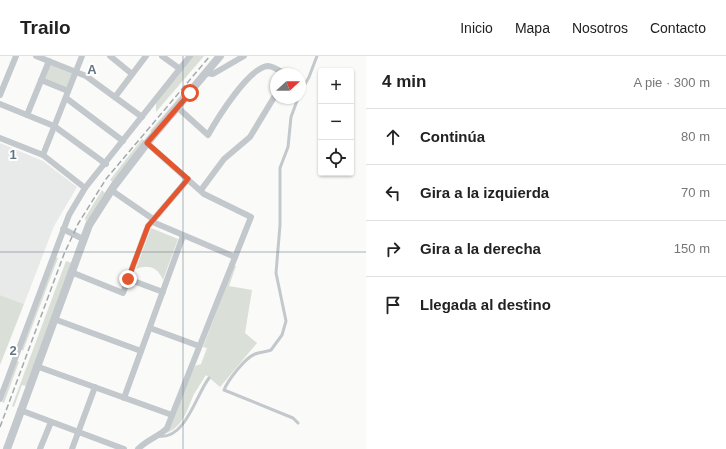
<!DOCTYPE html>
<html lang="es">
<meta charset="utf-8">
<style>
body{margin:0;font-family:Helvetica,sans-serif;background:#f6f6f6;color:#222}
.controls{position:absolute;right:12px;top:12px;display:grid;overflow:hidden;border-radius:4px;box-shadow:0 1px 3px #0004}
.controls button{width:36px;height:36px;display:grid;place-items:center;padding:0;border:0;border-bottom:1px solid #e0e0e0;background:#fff;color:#222;font:20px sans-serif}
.compass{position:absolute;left:270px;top:12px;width:36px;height:36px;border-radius:50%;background:#fff;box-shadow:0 1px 3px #0004;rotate:69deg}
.stop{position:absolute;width:12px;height:12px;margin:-9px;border:3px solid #e4572e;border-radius:50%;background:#fff}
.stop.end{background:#e4572e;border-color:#fff;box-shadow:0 1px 4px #0008}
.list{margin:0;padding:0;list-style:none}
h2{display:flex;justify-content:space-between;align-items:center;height:52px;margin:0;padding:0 16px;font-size:17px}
h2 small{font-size:13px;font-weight:400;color:#767676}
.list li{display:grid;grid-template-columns:26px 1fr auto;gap:12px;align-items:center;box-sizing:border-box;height:56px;padding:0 16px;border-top:1px solid #e0e0e0}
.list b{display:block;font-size:15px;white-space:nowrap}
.list em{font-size:13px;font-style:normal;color:#767676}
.icon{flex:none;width:22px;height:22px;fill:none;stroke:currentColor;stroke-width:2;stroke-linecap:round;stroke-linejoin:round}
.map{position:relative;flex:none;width:366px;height:393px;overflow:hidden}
header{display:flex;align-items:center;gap:24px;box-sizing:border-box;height:56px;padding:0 20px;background:#fff;border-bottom:1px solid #e0e0e0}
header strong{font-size:19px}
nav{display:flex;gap:22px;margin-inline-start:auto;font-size:14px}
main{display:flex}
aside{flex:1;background:#fff}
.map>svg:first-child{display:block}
.built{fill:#e8e9e9}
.green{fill:#dadfd7}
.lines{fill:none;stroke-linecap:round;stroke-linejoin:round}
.service{stroke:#c3c8cc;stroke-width:3}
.minor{stroke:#c3c8cc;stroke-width:6}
.tertiary{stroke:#c3c8cc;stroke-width:8}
.rail{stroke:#a2aab0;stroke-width:1.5;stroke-dasharray:6 3;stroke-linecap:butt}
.route{stroke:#e4572e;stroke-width:5}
.grid{fill:none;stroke:#657683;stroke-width:1;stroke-opacity:0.55}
.grid-label{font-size:13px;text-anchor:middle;font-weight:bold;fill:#657683;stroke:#fff;stroke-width:4;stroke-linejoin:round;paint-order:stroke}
</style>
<header>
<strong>Trailo</strong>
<nav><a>Inicio</a><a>Mapa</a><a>Nosotros</a><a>Contacto</a></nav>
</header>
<main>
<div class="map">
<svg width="366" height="393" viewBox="0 0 366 393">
<rect width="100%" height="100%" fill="#fafaf8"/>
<polygon class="built" points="0,87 43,105 77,131 54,170 24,248 0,239"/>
<g class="green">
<polygon points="192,0 204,0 156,56 156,47"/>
<polygon points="50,8 73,18 67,32 44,24"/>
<polygon points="186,33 186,36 152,76 150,75"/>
<polygon points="142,83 145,85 113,126 110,124"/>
<polygon points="102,134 105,137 86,166 85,162"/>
<path d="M151 172 178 183 163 224C158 211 148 208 136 213Z"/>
<polygon points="54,201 58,202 23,295 21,292"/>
<polygon points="66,205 72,207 26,330 22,329 14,351 12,350"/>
<path d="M234 210H236L229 230 252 234 245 277 257 287 220 331 206 319C202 325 198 332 194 338 187 354 183 372 164 378L195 310 201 308 207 292 203 291Z"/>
<polygon points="0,239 24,248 0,309"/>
<polygon points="17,305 19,306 4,347 2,346"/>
</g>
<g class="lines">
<g class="service">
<polyline points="300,37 309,21 317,0"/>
<path d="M298 42 291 61 288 91 280 112V169L276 217 286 265 282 279 271 294C266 296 260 296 255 298 245 302 228 324 224 334L293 362 298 367"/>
<path d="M159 380C185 384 196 339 209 322"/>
</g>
<g class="minor">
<polyline points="36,0 86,20 142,61"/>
<polyline points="110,0 132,18"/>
<polyline points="162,0 180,13"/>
<polyline points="206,17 213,18 244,0"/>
<polyline points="41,24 68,35"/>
<polyline points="0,39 16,0"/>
<polyline points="115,41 146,0"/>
<polyline points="66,42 123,85"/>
<polyline points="0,48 54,70 106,108"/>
<path d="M177 51 208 79C217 63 249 11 268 10 273 10 280 15 285 18"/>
<polyline points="27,59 49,5"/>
<polyline points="0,82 43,99 85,132"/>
<polyline points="43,99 82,0"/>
<polyline points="111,134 153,163 155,167 235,201"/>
<polyline points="201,134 224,103 250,81 276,38"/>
<polyline points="63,173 83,183"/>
<polyline points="71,216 123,237 148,170 188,123"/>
<polyline points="128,223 163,236"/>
<polyline points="54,263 141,295"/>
<polyline points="150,272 199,290"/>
<polyline points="36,310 172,359"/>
<polyline points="124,342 183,180"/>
<polyline points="0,343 69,159 85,132 190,0"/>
<polyline points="20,354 124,393"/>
<polyline points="40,393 51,366"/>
<polyline points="72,393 95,331"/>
<path d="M138 393C148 383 160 380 167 372L251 161 204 138 147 87"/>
</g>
<polyline class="tertiary" points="7,393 89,169 114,130 147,87 220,0"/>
<polyline class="rail" points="0,371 64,198 78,168 106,123 210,0"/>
</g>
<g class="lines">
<polyline class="route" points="128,223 148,170 188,123 147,87 190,37"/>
</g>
<path class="grid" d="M183 0V393M0 196H366"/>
<g class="grid-label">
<text x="92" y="18">A</text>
<text x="13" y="103">1</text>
<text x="13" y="299">2</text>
</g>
</svg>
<div class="controls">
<button>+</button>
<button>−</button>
<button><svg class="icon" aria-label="locate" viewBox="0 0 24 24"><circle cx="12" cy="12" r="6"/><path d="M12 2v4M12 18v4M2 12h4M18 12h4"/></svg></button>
</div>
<svg class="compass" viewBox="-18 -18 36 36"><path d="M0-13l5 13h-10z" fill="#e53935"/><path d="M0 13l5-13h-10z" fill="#767676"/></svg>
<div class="stop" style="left:190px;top:37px"></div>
<div class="stop end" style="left:128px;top:223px"></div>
</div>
<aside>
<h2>4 min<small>A pie · 300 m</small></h2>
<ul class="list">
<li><svg class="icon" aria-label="ahead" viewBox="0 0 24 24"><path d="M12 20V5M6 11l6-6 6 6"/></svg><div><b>Continúa</b></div><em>80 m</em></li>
<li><svg class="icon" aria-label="left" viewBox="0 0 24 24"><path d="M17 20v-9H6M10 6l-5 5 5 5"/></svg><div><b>Gira a la izquierda</b></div><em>70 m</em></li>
<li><svg class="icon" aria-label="right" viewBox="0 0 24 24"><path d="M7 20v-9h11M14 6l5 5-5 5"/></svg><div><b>Gira a la derecha</b></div><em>150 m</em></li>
<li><svg class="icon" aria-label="arrive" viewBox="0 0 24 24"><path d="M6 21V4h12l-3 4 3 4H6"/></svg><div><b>Llegada al destino</b></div></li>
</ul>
</aside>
</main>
